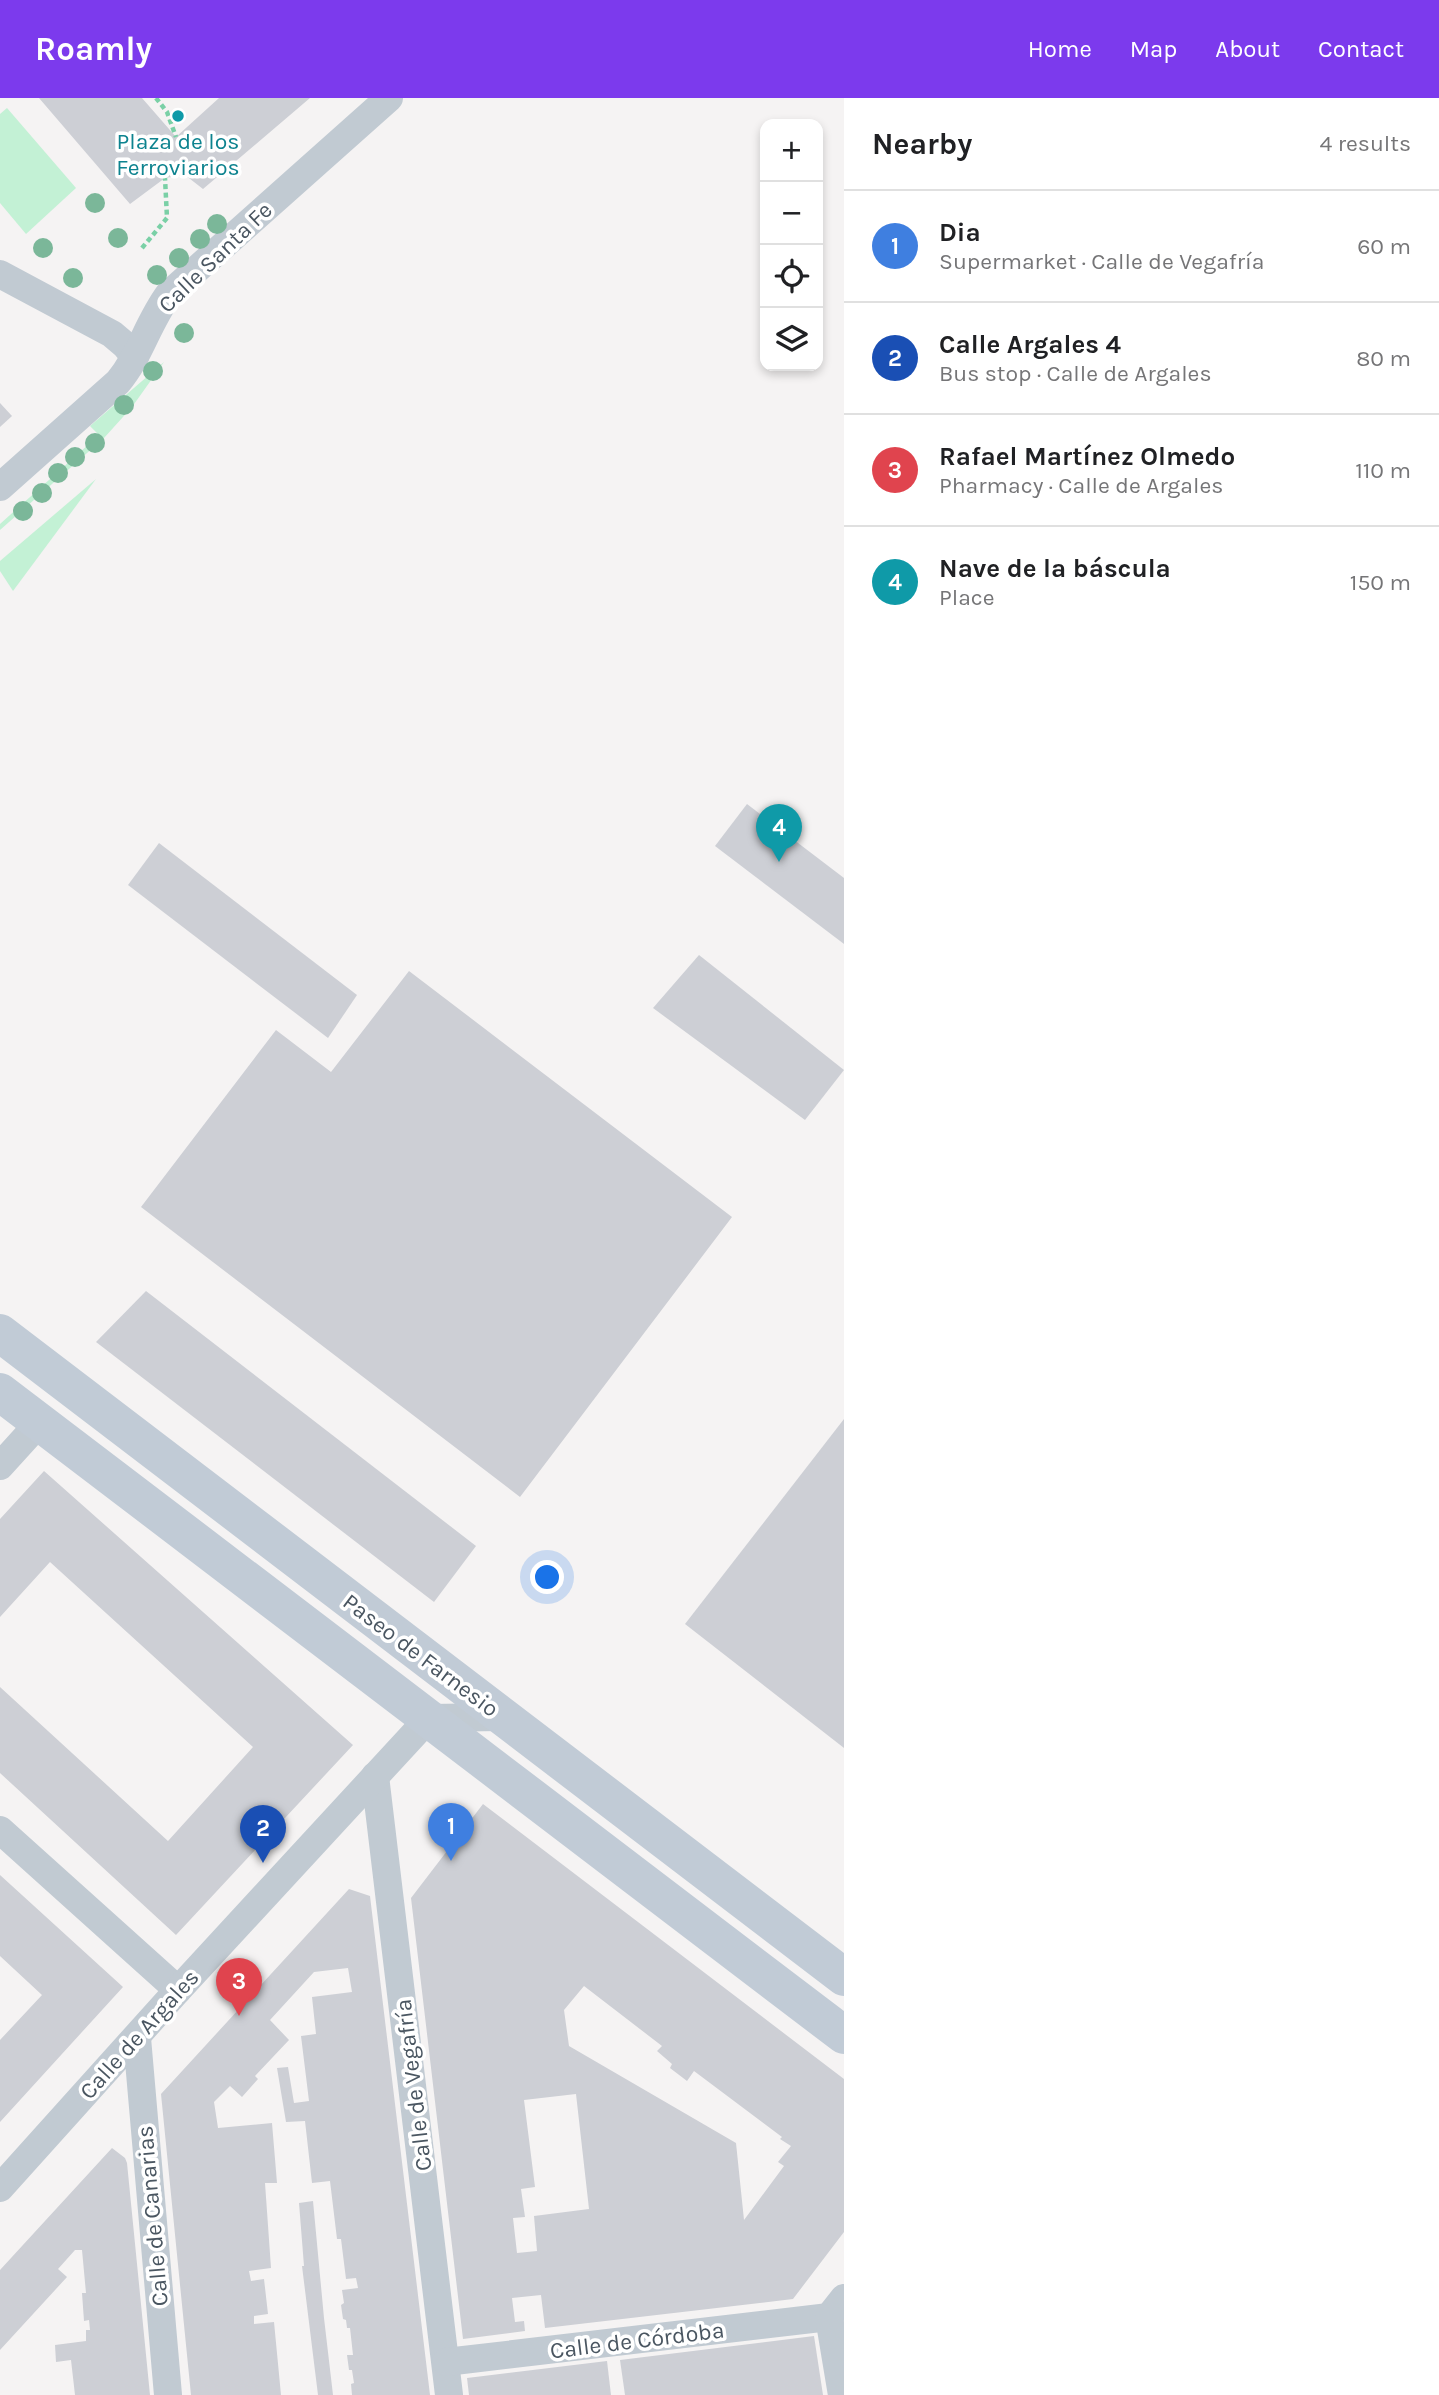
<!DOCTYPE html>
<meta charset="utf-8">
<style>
body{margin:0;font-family:Karla,sans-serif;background:#f2f2f2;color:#202124}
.controls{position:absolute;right:21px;top:21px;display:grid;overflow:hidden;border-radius:14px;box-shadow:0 4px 10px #0003}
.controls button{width:63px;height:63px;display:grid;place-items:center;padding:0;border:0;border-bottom:2px solid #e0e0e0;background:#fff;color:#202124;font:35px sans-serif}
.you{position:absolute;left:548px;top:1480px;width:24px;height:24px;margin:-18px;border:5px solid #fff;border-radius:50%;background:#1a73e8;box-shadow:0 0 0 10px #1a73e833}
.badge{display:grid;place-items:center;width:46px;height:46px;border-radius:50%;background:#7c3aed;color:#fff;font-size:23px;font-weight:700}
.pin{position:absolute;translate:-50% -58px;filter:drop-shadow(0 2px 4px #0008)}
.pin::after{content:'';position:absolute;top:37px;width:24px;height:21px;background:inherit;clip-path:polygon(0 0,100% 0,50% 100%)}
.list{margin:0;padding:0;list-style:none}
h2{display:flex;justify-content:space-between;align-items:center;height:91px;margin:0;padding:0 28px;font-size:30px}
h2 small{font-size:23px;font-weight:400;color:#757577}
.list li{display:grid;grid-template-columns:46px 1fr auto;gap:21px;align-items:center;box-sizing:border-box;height:112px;padding:0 28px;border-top:2px solid #e0e0e0}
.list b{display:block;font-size:26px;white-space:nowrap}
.list p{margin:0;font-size:23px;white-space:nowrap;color:#757577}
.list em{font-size:23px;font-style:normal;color:#757577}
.icon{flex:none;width:38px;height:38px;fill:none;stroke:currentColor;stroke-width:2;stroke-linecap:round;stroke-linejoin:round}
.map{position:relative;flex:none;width:844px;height:2297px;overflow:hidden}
header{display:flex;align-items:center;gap:42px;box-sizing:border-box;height:98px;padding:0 35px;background:#7c3aed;color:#fff}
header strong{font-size:33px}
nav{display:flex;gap:38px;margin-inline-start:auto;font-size:24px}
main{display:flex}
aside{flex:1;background:#fff}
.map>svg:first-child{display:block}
.green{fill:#c3f1d5}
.building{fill:#cdcfd5;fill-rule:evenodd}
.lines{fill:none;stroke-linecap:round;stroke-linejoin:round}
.path{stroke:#7ad0a6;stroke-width:4.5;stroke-dasharray:5 3.5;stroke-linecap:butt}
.street{stroke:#c1cad2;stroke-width:28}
.secondary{stroke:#c1cbd6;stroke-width:38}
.tree{fill:#7bb799}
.culture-dot{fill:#0f9aa8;stroke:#fff;stroke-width:2.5}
.labels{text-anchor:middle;stroke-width:7;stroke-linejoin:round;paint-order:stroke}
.culture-label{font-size:23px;fill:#0d838f;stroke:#fff}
.street-label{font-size:23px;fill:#4a5661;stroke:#fff}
</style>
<header>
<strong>Roamly</strong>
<nav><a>Home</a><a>Map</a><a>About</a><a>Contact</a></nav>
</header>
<main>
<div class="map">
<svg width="844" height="2297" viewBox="0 0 844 2297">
<rect width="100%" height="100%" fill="#f5f3f3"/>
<g class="green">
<polygon points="7,10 76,90 26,136 0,105 0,16"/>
<polygon points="164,264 132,309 104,340 0,432 0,426 99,337 90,328"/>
<polygon points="96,381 13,493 0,473 0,463"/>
</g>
<g class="building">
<polygon points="39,0 142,0 176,39 219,0 310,0 203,91 185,77 165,80 130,106"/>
<polygon points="0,305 12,318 0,329"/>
<polygon points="747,706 844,780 844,846 715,748"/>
<polygon points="159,745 357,897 328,940 128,787"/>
<polygon points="699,857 844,972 805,1022 653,910"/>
<polygon points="409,873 732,1119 520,1399 141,1109 276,932 331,974"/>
<polygon points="146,1193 476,1448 434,1504 96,1244"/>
<polygon points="844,1321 844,1650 685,1526"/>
<polygon points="44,1373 353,1647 176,1837 0,1675 0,1589 168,1743 253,1649 50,1464 0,1519 0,1421"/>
<path d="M483 1706 844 1981V2134L793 2201 545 2230 541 2197 512 2200 515 2224 524 2223 525 2233 463 2241 411 1800ZM584 1888 662 1948 657 1953 672 1966 670 1970 687 1983 694 1973 782 2039 780 2041 791 2048 778 2064 784 2068 744 2122 736 2045 569 1948 564 1912ZM576 1996 589 2111 534 2118 537 2153 517 2155 513 2120 525 2119 521 2091 535 2089 524 2002Z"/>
<polygon points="0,1777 123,1889 0,2024 0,1942 42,1897 0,1858"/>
<polygon points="349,1791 370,1798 430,2297 352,2297 351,2286 354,2285 352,2272 349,2272 347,2257 353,2257 350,2230 347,2230 346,2222 343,2221 341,2207 344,2205 342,2192 358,2190 356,2180 346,2181 341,2141 337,2141 330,2083 312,2085 305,2023 286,2024 277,1970 288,1969 294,2005 309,2003 301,1938 316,1936 312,1899 352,1894 348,1870 314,1874 270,1922 289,1942 255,1978 258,1981 242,1999 230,1988 214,2004 218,2030 272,2025 277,2085 265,2085 271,2170 249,2173 251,2183 264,2181 268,2216 254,2218 254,2226 274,2224 281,2297 191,2297 161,1996"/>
<polygon points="112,2050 125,2060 127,2065 150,2297 75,2297 71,2262 56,2264 55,2247 86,2243 86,2232 90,2232 89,2222 84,2223 82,2195 86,2195 82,2152 75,2152 58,2171 67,2179 0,2252 0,2172"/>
<polygon points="313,2103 324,2220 333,2297 318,2297 302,2168 304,2168 299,2105"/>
<polygon points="814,2238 823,2297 625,2297 620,2262"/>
<polygon points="607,2263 611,2297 469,2297 467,2280"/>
</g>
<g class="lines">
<g class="path">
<polyline points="156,0 167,14 176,39"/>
<polyline points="142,150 167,120 165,80"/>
</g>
<g class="street">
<polyline points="0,176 112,236 125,247 135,259"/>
<path d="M0 389 118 284C140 258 148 224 169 196L389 0"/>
<polyline points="0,1368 40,1324"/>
<polyline points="375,1678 449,2297"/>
<polyline points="0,1732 178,1892"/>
<polyline points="137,1940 168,2297"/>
<polyline points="0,2090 178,1892 429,1620 501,1619"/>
<polyline points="446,2264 829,2219"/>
<polyline points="842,2297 829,2219 844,2200"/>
</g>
<g class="secondary">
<polyline points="0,1235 844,1879"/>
<polyline points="0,1294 844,1937"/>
</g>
</g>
<g class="tree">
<circle cx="95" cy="105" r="10"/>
<circle cx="217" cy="126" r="10"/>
<circle cx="118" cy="140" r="10"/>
<circle cx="200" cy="141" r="10"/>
<circle cx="43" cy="150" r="10"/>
<circle cx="179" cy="160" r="10"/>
<circle cx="157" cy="177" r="10"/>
<circle cx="73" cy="180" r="10"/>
<circle cx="184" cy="235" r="10"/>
<circle cx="153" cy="273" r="10"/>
<circle cx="124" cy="307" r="10"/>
<circle cx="95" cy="345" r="10"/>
<circle cx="75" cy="359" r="10"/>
<circle cx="58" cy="375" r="10"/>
<circle cx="42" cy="395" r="10"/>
<circle cx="23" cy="413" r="10"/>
</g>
<circle class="culture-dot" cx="178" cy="18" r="7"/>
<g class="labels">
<g class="culture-label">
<text x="178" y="51">Plaza de los<tspan x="178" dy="26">Ferroviarios</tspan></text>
</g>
<g class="street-label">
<text transform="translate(215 159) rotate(-44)" y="8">Calle Santa Fe</text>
<text transform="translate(421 1557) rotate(37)" y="8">Paseo de Farnesio</text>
<text transform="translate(139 1936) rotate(-48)" y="8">Calle de Argales</text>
<text transform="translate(413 1987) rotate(-97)" y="8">Calle de Vegafría</text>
<text transform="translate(152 2118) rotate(-95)" y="8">Calle de Canarias</text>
<text transform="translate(637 2242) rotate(-7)" y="8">Calle de Córdoba</text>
</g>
</g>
</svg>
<div class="controls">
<button>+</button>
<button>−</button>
<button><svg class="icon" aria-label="locate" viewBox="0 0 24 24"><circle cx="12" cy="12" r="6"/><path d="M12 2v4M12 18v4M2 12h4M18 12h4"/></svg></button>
<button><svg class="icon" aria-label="layers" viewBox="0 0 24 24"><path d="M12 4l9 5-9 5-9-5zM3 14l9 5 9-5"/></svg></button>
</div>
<div class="you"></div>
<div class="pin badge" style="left:451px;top:1763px;background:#3f7fe0">1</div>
<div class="pin badge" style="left:263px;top:1765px;background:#1a4fb4">2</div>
<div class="pin badge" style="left:239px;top:1918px;background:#e0444e">3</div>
<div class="pin badge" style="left:779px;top:764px;background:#0f9aa8">4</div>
</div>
<aside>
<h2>Nearby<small>4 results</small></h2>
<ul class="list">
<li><span class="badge" style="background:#3f7fe0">1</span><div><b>Dia</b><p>Supermarket · Calle de Vegafría</p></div><em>60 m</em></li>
<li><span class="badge" style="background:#1a4fb4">2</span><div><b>Calle Argales 4</b><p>Bus stop · Calle de Argales</p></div><em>80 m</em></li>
<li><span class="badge" style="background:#e0444e">3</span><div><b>Rafael Martínez Olmedo</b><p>Pharmacy · Calle de Argales</p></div><em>110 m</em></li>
<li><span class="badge" style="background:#0f9aa8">4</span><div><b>Nave de la báscula</b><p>Place</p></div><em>150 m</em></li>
</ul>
</aside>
</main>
